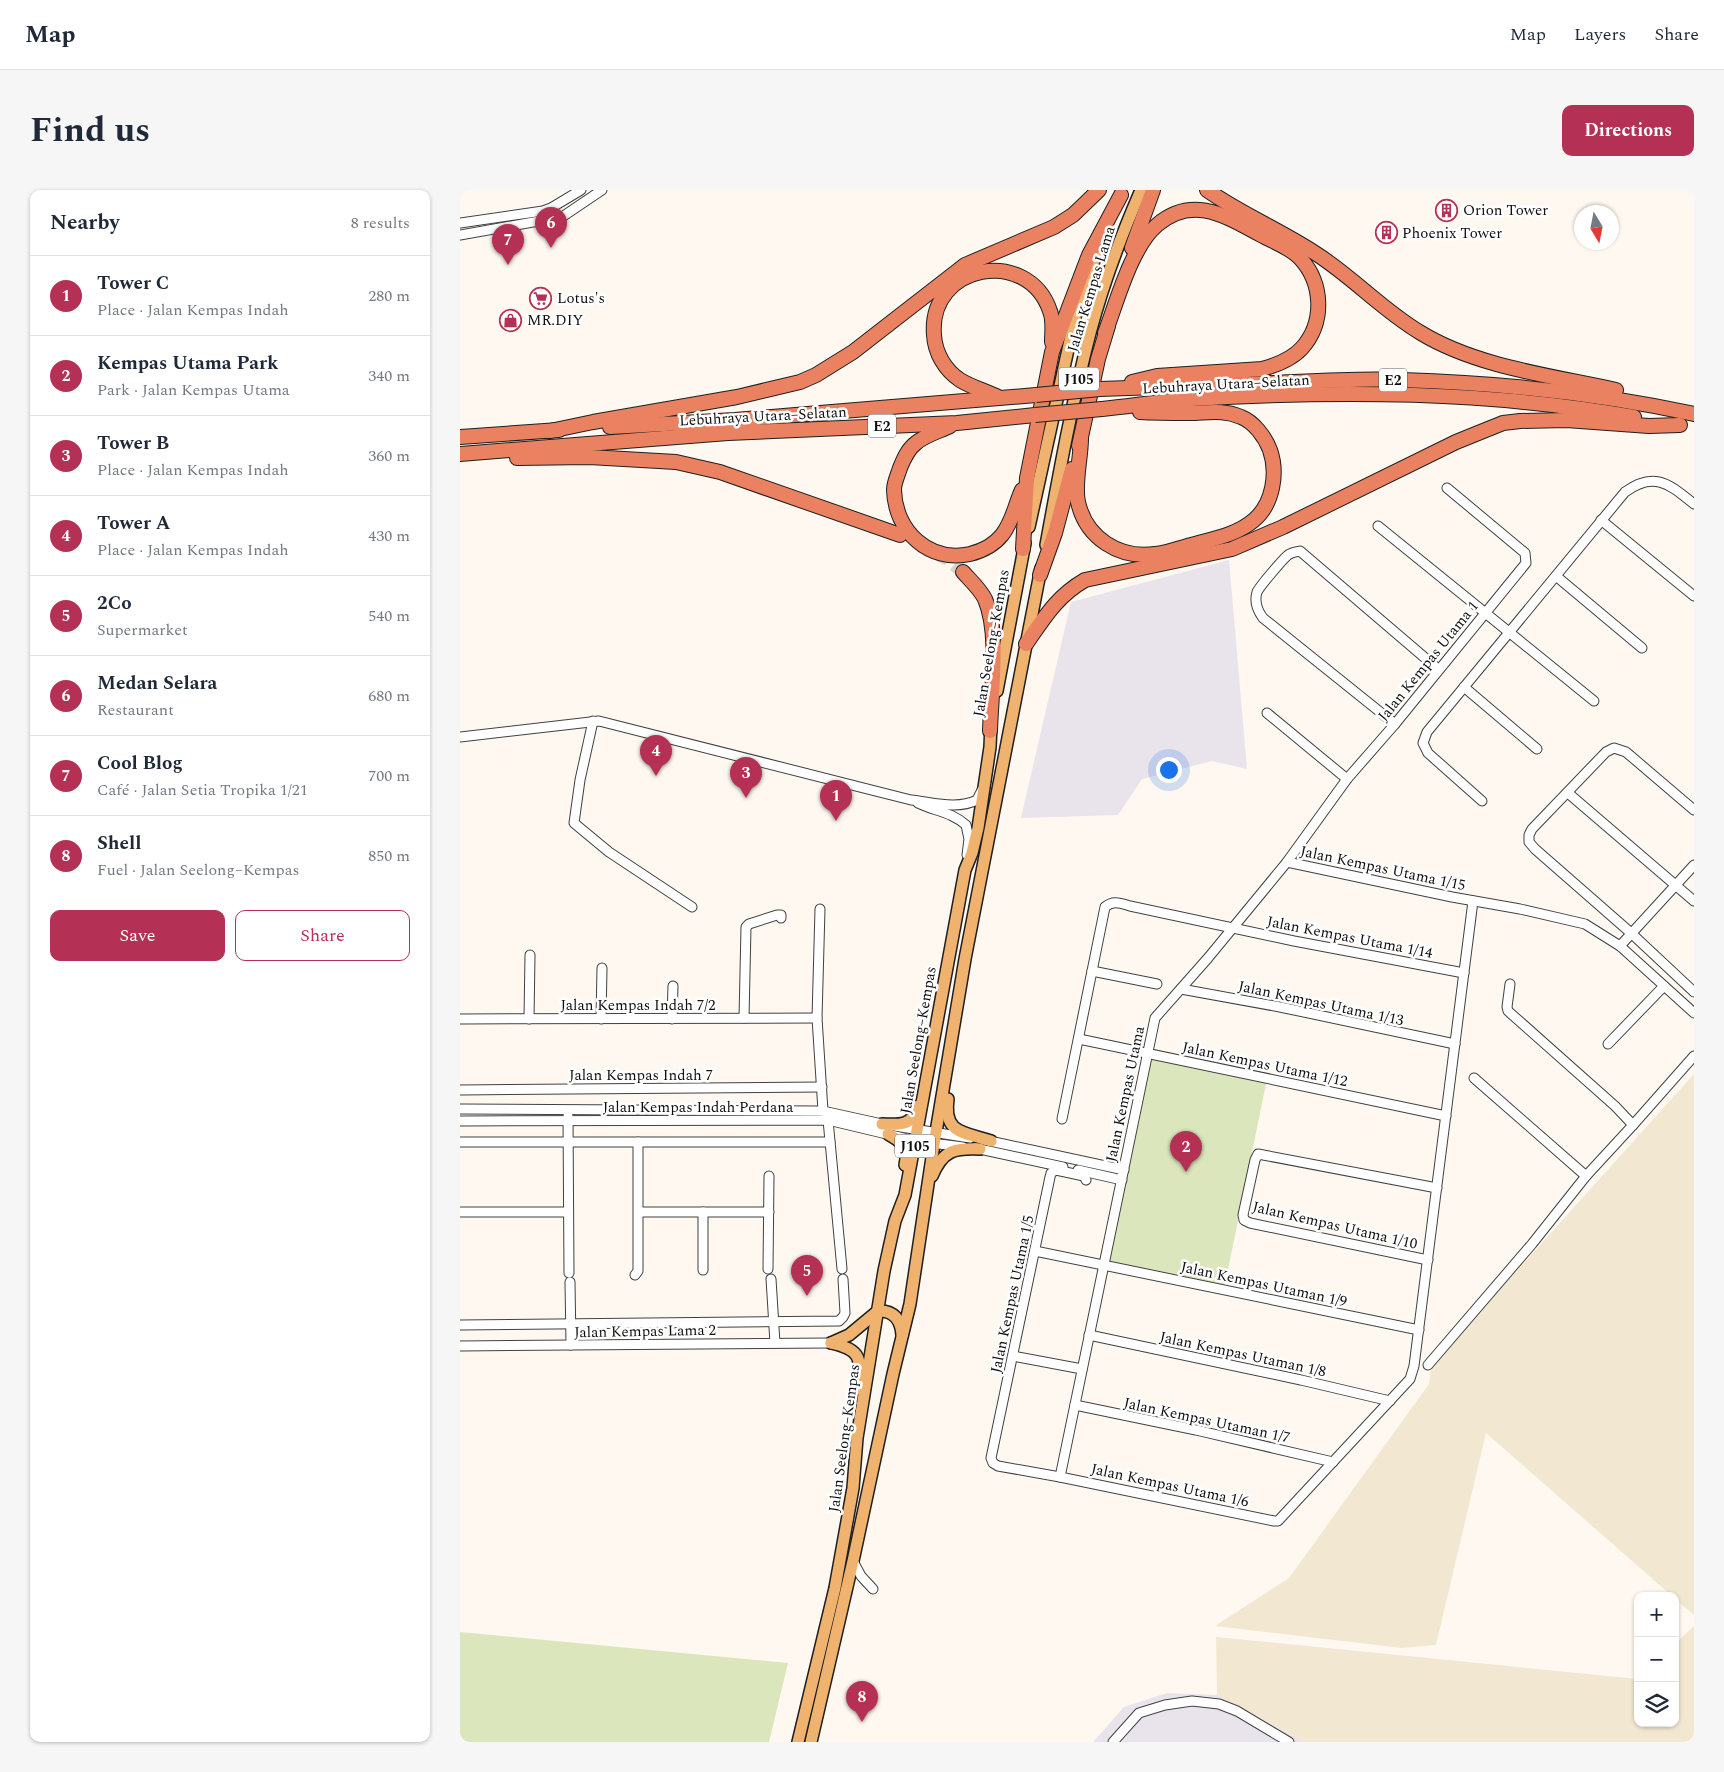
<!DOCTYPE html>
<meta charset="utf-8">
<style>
body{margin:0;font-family:Spectral,serif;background:#f6f6f7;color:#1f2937}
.controls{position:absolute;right:15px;bottom:15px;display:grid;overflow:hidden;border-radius:10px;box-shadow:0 1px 4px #0004}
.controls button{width:45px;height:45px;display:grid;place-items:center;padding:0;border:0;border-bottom:1px solid #e0e1e3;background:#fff;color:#1f2937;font:25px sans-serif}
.compass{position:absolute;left:1114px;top:15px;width:45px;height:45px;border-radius:50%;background:#fff;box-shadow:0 1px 4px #0004;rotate:170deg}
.you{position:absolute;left:708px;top:579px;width:18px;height:18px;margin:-12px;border:4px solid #fff;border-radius:50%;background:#1a73e8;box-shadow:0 0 0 8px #1a73e833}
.badge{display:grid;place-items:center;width:32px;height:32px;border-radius:50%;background:#b43054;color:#fff;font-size:16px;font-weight:700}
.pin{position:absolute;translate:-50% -41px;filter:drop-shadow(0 1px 2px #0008)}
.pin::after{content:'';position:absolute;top:26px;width:18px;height:15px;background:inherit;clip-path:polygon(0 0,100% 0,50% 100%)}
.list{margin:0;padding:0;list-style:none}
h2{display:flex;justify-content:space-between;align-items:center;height:65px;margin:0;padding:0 20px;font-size:21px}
h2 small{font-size:16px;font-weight:400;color:#747a83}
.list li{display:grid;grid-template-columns:32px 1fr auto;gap:15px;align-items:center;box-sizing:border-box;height:80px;padding:0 20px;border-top:1px solid #e0e1e3}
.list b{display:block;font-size:19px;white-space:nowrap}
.list p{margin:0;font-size:16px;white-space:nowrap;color:#747a83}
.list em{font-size:16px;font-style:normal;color:#747a83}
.actions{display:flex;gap:10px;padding:15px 20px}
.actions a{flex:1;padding:11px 0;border:1px solid #b43054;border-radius:10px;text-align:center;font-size:18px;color:#b43054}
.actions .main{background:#b43054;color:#fff}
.icon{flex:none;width:28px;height:28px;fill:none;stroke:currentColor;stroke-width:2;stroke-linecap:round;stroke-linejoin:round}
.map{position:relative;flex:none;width:1234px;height:1552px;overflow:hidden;border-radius:10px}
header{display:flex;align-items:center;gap:30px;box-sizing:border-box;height:70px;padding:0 25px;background:#fff;border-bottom:1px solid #e0e1e3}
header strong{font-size:24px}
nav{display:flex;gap:28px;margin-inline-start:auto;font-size:18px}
.intro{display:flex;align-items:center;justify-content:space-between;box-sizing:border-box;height:120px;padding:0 30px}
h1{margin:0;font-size:35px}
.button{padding:12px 22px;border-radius:10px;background:#b43054;color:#fff;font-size:18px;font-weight:700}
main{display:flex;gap:30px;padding:0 30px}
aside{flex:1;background:#fff;border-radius:10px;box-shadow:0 1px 4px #0004}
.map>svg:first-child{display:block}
.industrial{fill:#e9e3ec}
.farmland{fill:#f2e8d1}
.green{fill:#dbe6bc}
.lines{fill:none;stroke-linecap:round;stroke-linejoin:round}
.highway-tunnel{stroke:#dad5ce;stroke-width:14;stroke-dasharray:14 7;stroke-linecap:butt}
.minor-casing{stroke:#414141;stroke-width:11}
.major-casing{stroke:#1f1f1f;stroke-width:14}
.highway-casing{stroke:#1f1f1f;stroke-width:16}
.minor{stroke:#fff;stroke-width:9}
.major{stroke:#efb36f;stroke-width:11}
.highway{stroke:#ea8262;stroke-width:14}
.highway-bridge-casing{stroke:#1f1f1f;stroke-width:16;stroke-linecap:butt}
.highway-bridge{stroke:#ea8262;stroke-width:14}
.labels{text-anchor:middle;stroke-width:5;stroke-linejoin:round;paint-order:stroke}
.shield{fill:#fff;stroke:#565656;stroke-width:1}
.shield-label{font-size:14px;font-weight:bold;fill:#0e0e0e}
.poi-label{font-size:15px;fill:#0e0e0e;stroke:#fff;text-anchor:start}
.street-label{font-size:15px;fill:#0e0e0e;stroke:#fff}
</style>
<header>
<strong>Map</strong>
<nav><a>Map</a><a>Layers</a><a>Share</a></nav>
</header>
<div class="intro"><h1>Find us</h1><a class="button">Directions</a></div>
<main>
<aside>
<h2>Nearby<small>8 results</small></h2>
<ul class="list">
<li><span class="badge">1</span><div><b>Tower C</b><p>Place · Jalan Kempas Indah</p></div><em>280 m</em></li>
<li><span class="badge">2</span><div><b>Kempas Utama Park</b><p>Park · Jalan Kempas Utama</p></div><em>340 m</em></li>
<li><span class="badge">3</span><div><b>Tower B</b><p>Place · Jalan Kempas Indah</p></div><em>360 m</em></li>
<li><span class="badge">4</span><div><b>Tower A</b><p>Place · Jalan Kempas Indah</p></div><em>430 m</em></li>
<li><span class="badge">5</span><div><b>2Co</b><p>Supermarket</p></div><em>540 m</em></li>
<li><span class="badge">6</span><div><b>Medan Selara</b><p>Restaurant</p></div><em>680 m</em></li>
<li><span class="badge">7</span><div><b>Cool Blog</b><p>Café · Jalan Setia Tropika 1/21</p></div><em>700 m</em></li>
<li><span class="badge">8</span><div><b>Shell</b><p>Fuel · Jalan Seelong–Kempas</p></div><em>850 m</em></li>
</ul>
<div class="actions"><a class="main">Save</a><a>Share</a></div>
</aside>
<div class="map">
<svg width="1234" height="1552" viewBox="0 0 1234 1552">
<rect width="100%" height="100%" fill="#fef8f0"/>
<g class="industrial">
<polygon points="769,370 787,579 752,571 682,589 658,625 561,628 611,412"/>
<polygon points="707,1503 757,1505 845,1552 633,1552 664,1517"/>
</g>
<g class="farmland">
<polygon points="1234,884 1234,1425 1215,1409 1215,1406 1212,1406 1026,1243 976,1455 942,1458 755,1436 829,1388 969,1194 971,1176"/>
<polygon points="1234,1436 1234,1552 845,1552 757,1505 756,1447 1178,1489 1178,1533 1215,1533 1215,1454"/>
</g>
<g class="green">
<polygon points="688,862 807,889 764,1099 644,1075"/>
<polygon points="0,1442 328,1473 309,1552 0,1552"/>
</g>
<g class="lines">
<polyline class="highway-tunnel" points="477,363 488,369 503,382"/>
<defs>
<g id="minor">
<polyline points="0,33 83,21 91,18 121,0"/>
<polyline points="0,45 102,27 142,0"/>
<polyline points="1141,330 1234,406"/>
<polyline points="918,336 1134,511"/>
<polyline points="1096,386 1182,458"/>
<polyline points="1004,497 1077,559"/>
<polyline points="807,523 887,589"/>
<polyline points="133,531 120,590 114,633 149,662 232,717"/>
<path d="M935 534 803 428C797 420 794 412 797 402 800 396 823 369 828 365 832 362 836 362 840 361L978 479"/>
<path d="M0 547 139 531 451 610C472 612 497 620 517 610L522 600"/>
<polyline points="1108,603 1234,711"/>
<path d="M1022 611 968 563 963 553 967 542 1165 302C1195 280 1210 295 1234 314"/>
<path d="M458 613C474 621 492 622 506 635L509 649 507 665"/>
<polyline points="1234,620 1166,562 1154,558 1146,562 1072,639 1069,645 1069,652 1075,659 1171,743 1234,802"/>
<polyline points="827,672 992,707 1060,719 1125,734 1160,756 1234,823"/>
<polyline points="360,719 357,828 363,921"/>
<polyline points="1160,756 1234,675"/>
<polyline points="632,781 697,794"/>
<polyline points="721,799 820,817 995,854"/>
<polyline points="284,828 286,737 289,734 317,725 321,725 321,728"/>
<polyline points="0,829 357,828"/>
<polyline points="69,829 70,765"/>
<polyline points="141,829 142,778"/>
<polyline points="212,829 213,796"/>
<polyline points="619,849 986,926"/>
<polyline points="1148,854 1204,796"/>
<polyline points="1014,888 1126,986"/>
<polyline points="0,900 362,897"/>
<polyline points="0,919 363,921 422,934 510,948"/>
<polyline points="108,926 109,1083"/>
<path d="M602 929 645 717C653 710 660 713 670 716L834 751 1004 783"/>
<polyline points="368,930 382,1079"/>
<polyline points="0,931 368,930 456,951 503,957"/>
<polyline points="1173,935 1234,866"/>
<polyline points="525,950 664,980"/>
<polyline points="0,952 370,952"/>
<polyline points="515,958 603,977"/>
<polyline points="618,980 662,990"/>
<polyline points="626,990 624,986 596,980 591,983 590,987 531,1268 533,1273 538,1276 600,1287 814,1331 818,1331 950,1189 954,1176 1013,711"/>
<polyline points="0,1022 108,1022"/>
<polyline points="179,1022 309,1022"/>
<polyline points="575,1061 959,1140"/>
<polyline points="968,1070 790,1033 784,1030 783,1025 795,970 798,964 977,998"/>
<polyline points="308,1079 309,986"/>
<polyline points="243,1080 243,1022"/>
<polyline points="175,1085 178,1081 178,952"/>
<polyline points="311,1089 315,1153"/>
<polyline points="110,1092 111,1155"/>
<polyline points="0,1135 379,1131 383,1127 385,1123 383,1089"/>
<polyline points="629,1145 841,1190 930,1211"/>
<polyline points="0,1156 371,1153"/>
<polyline points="553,1166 622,1179"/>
<polyline points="968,1175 1072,1054 1126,986 1173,935 1155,916 1048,821 1047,817 1050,794"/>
<polyline points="615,1215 736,1240 873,1272"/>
<polyline points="600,1287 695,828 748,768 827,672 887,589 935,534 1066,373 1065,363 987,298"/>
<polyline points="393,1371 401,1386 413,1399"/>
<polyline points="653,1552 679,1523 705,1515 732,1511 759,1514 777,1521 829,1552"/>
</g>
<g id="major">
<polyline points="569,337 616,123 638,59"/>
<path d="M586 355C599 284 612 212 630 143 643 94 661 46 681 0"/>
<polyline points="537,501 565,353"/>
<path d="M488 909C483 944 504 942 531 951"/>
<path d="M422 934C439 935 453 936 458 916"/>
<path d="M428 944C443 953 449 956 445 975"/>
<path d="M472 986C483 960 494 958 520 959"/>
<path d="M371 1153C402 1160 402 1169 397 1199"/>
<path d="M371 1153 389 1145 418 1121C434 1120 441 1130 442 1145"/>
<polyline points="338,1552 375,1398 393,1298 397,1248 424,1081 435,1031 445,1005 505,680 512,663 518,638 530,557 531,534"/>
<polyline points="351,1552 393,1371 433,1184 450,1114 474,954 505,769 581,378"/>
</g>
<g id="highway">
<path d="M747 0C781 24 820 40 855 63 893 87 922 120 961 143 1017 177 1093 186 1156 200"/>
<polyline points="672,58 693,0"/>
<path d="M645 143C657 112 671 57 697 35 733 4 767 27 801 45 814 52 829 57 840 68 863 93 865 132 842 158 832 169 817 175 802 179L697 186 672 192"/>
<path d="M640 199C698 197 756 195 814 193 856 191 899 188 942 190 1040 193 1138 203 1234 224"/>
<path d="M538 207C526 201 511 197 500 190 485 180 475 163 474 145 468 74 568 56 590 121 594 131 592 142 592 152"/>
<path d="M642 219C672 216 702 211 732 209 880 200 1028 201 1174 227"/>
<path d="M490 236C480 241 465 245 456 253 448 259 444 268 440 278 438 285 434 292 434 300 435 341 469 373 510 364 522 361 534 355 542 345 553 331 555 315 562 300"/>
<polyline points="150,237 275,230 576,205"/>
<polyline points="90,241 133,232 277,207 340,192 356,185 393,162 505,75 594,37 613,25 639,0"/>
<polyline points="0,247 99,240"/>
<path d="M621 248C621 268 614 294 618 312 626 348 659 369 695 364 707 363 719 358 731 355 752 349 777 345 794 330 813 314 818 283 810 260 805 247 794 232 781 227 763 219 747 223 729 223 713 223 696 223 680 222"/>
<polyline points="619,256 638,169 648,136"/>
<polyline points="0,264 268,243 497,233 575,225"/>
<polyline points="57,268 129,267 216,272 260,282 440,345"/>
<polyline points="563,359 567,288 592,162 629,65 661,5"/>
<path d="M503 382C510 390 520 399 525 409 540 444 531 502 530 541"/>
<polyline points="580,385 595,343 612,279"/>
<path d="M566 454C584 428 597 406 625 390L772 359 823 337 996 252 1043 233 1060 231 1106 230 1189 236 1220 235"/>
</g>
</defs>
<use href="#minor" class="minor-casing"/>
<use href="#major" class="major-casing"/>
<use href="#highway" class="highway-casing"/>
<use href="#minor" class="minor"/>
<use href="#major" class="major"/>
<use href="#highway" class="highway"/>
<defs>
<g id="highway-bridge">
<polyline points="576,205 640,199"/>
<polyline points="575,225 642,219"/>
</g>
</defs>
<use href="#highway-bridge" class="highway-bridge-casing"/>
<use href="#highway-bridge" class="highway-bridge"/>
</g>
<defs>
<symbol id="building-ring" viewBox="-11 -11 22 22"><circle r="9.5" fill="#fff" stroke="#b43054" stroke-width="1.5"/><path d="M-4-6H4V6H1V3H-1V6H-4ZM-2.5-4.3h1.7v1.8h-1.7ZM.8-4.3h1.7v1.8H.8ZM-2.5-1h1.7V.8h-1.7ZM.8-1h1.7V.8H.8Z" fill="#b43054"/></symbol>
<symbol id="supermarket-ring" viewBox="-11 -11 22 22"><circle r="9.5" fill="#fff" stroke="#b43054" stroke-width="1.5"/><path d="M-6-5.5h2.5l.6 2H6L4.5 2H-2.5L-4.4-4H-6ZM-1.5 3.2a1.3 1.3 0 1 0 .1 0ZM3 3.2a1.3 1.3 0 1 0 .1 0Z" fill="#b43054"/></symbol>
<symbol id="shop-ring" viewBox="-11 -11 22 22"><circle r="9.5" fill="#fff" stroke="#b43054" stroke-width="1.5"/><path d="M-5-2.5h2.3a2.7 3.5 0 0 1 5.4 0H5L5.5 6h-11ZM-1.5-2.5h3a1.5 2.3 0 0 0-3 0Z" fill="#b43054"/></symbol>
</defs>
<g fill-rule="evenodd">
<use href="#building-ring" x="974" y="8" width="25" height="25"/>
<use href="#building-ring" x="914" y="30" width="25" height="25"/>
<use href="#supermarket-ring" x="68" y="96" width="25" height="25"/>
<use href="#shop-ring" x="38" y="118" width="25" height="25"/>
</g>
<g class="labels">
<g class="shield">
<rect x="599" y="177.5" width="40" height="23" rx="4"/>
<rect x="919" y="178.5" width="28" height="23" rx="4"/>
<rect x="408" y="224.5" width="28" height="23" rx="4"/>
<rect x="435" y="944.5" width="40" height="23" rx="4"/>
</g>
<g class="shield-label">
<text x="619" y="194">J105</text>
<text x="933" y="195">E2</text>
<text x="422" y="241">E2</text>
<text x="455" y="961">J105</text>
</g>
<g class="poi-label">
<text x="1003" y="25">Orion Tower</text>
<text x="942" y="48">Phoenix Tower</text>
<text x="97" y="113">Lotus's</text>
<text x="67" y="135">MR.DIY</text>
</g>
<g class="street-label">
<text transform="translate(631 99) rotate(-73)" y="5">Jalan Kempas Lama</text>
<text transform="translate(766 194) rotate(-3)" y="5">Lebuhraya Utara–Selatan</text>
<text transform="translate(303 226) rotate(-3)" y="5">Lebuhraya Utara–Selatan</text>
<text transform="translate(531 453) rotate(-80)" y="5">Jalan Seelong–Kempas</text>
<text transform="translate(968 471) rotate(-51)" y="5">Jalan Kempas Utama 1</text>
<text transform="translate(923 678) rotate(12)" y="5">Jalan Kempas Utama 1/15</text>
<text transform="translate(890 747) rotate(11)" y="5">Jalan Kempas Utama 1/14</text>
<text transform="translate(861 813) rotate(12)" y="5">Jalan Kempas Utama 1/13</text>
<text x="178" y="820">Jalan Kempas Indah 7/2</text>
<text transform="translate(458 850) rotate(-80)" y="5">Jalan Seelong–Kempas</text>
<text transform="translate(805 874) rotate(12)" y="5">Jalan Kempas Utama 1/12</text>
<text x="181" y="890">Jalan Kempas Indah 7</text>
<text transform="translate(665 904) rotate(-78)" y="5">Jalan Kempas Utama</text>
<text x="238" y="922">Jalan Kempas Indah Perdana</text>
<text transform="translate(875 1035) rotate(13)" y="5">Jalan Kempas Utama 1/10</text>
<text transform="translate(804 1094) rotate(12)" y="5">Jalan Kempas Utaman 1/9</text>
<text transform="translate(552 1104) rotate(-78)" y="5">Jalan Kempas Utama 1/5</text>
<text transform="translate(185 1141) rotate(-1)" y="5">Jalan Kempas Lama 2</text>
<text transform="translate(783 1164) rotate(12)" y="5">Jalan Kempas Utaman 1/8</text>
<text transform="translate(747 1230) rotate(12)" y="5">Jalan Kempas Utaman 1/7</text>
<text transform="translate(384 1248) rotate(-82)" y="5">Jalan Seelong–Kempas</text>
<text transform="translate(710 1295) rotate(12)" y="5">Jalan Kempas Utama 1/6</text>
</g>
</g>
</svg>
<div class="controls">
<button>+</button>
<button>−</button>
<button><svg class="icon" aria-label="layers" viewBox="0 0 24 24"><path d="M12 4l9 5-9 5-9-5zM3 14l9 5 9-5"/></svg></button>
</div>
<svg class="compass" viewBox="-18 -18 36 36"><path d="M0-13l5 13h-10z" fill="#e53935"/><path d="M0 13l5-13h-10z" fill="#747a83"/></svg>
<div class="you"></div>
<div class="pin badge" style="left:376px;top:631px">1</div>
<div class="pin badge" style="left:726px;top:982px">2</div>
<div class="pin badge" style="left:286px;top:608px">3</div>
<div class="pin badge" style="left:196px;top:586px">4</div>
<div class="pin badge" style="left:347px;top:1106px">5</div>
<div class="pin badge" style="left:91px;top:58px">6</div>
<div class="pin badge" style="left:48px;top:75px">7</div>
<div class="pin badge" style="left:402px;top:1532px">8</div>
</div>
</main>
